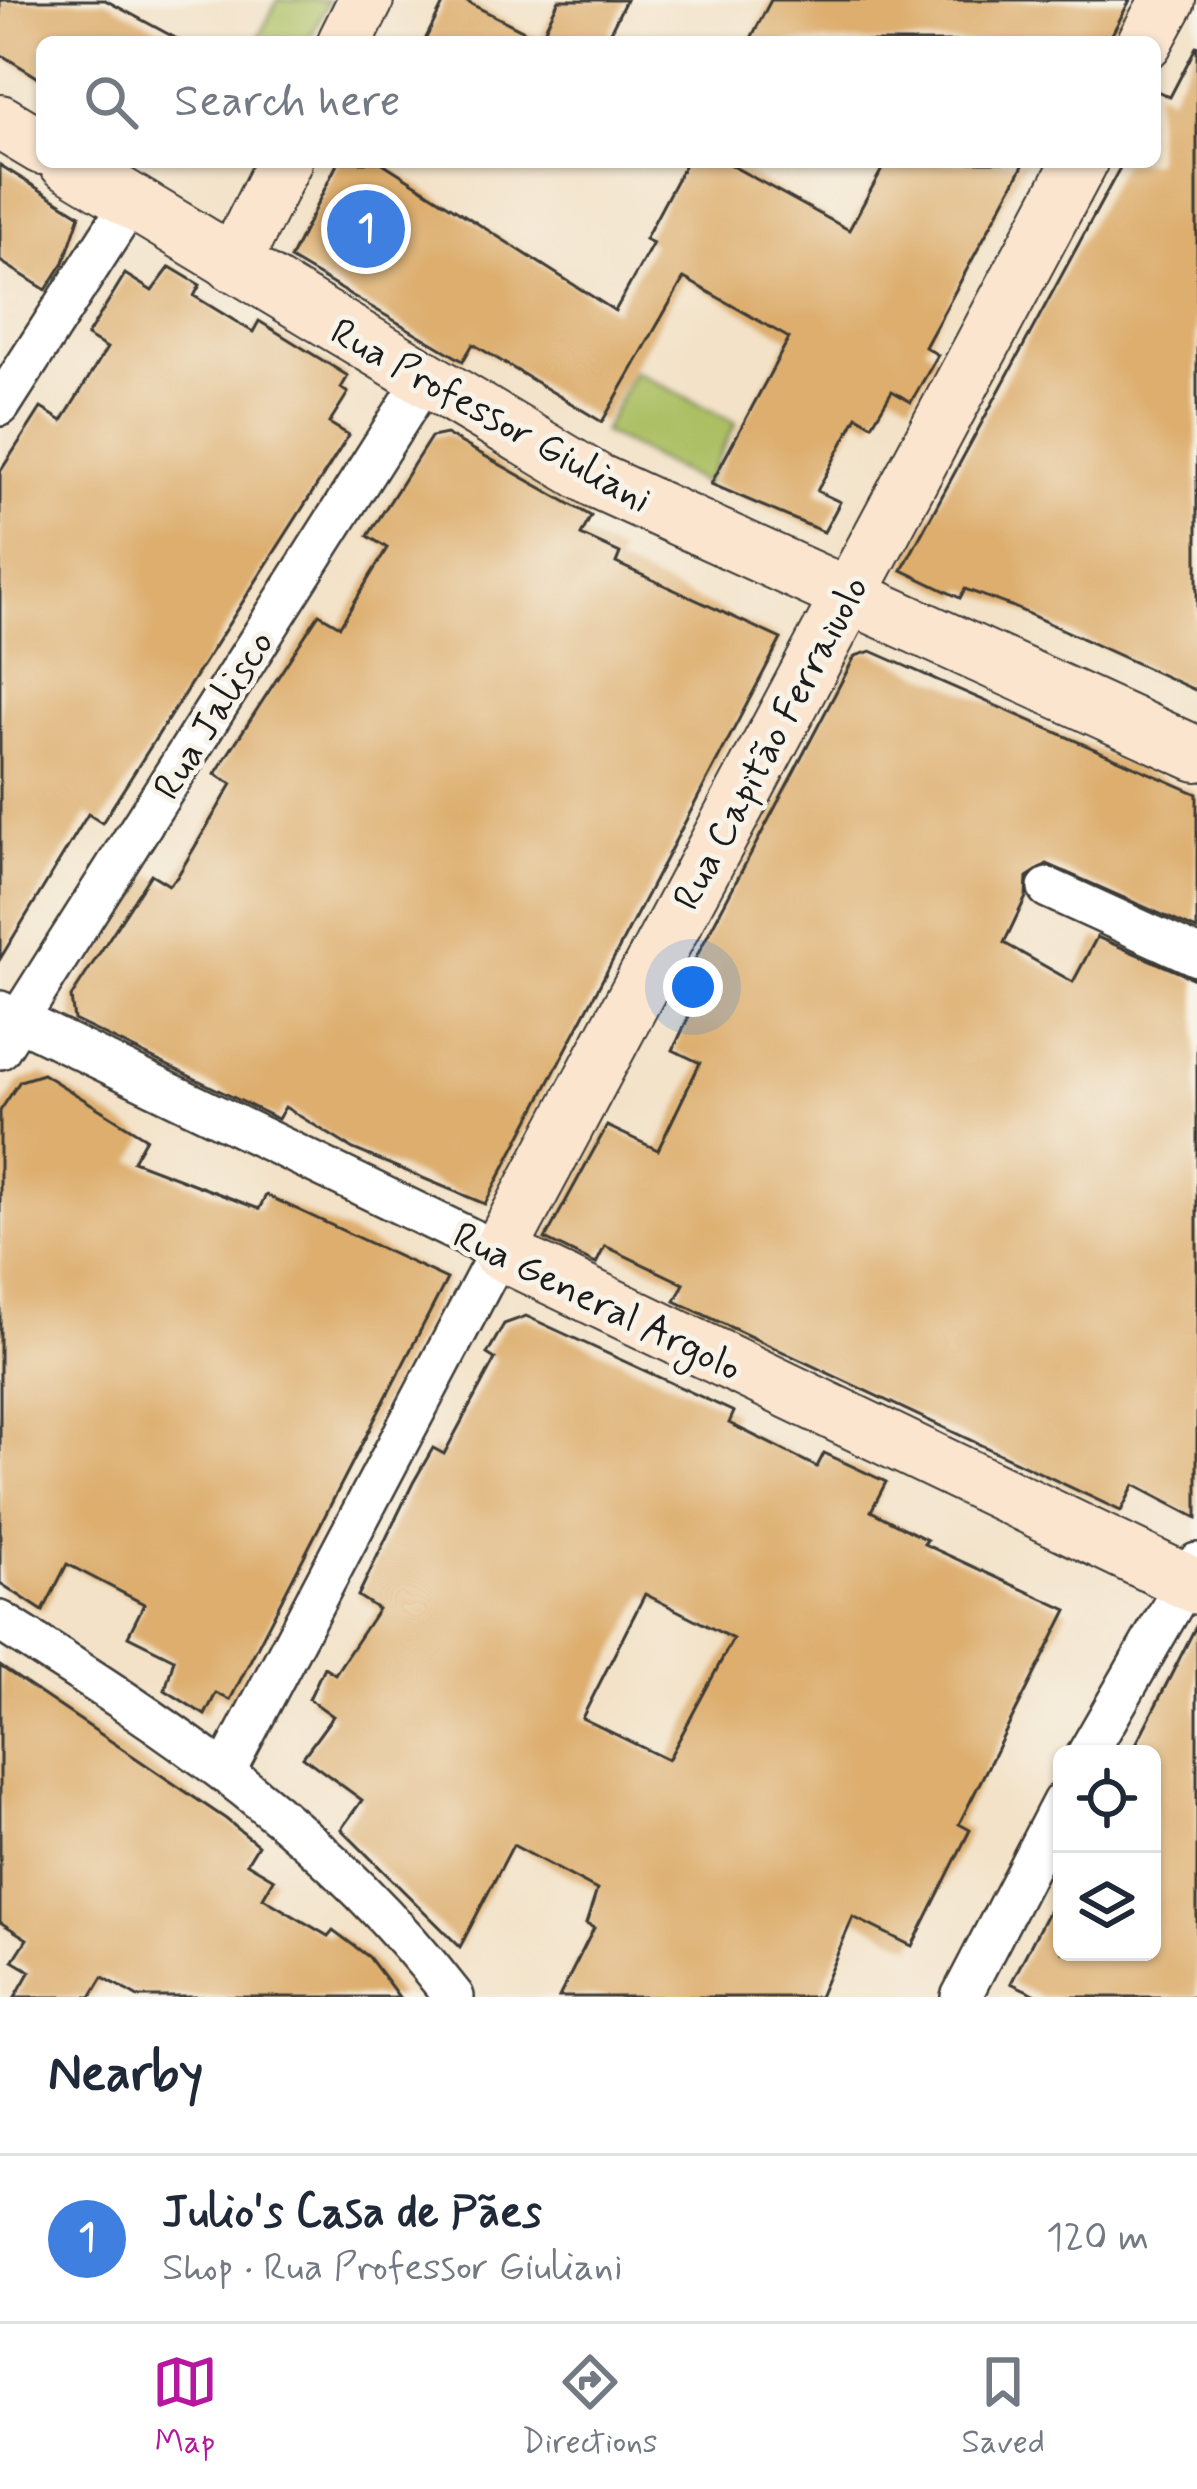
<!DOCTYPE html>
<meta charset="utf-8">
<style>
body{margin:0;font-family:Mynerve,sans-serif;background:#f2f2f3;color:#1f2937}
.controls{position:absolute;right:36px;bottom:36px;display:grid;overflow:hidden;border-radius:18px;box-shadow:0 3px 9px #0004}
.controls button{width:108px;height:108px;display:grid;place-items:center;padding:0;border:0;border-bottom:3px solid #e0e1e3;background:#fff;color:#1f2937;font:60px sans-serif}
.you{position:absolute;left:693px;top:987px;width:42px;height:42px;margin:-30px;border:9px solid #fff;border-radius:50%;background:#1a73e8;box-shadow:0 0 0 18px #1a73e833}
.badge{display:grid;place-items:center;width:78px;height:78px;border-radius:50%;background:#b5179e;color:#fff;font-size:39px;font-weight:700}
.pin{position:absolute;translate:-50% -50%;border:6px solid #fff;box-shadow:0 3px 12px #0006}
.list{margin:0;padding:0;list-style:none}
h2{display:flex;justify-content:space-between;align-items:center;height:156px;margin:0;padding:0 48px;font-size:51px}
h2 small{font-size:39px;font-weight:400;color:#747a83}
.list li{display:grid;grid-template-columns:78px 1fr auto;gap:36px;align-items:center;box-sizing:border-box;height:168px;padding:0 48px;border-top:3px solid #e0e1e3}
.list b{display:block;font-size:45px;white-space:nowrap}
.list p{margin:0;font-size:39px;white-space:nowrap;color:#747a83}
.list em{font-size:39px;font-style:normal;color:#747a83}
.icon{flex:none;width:66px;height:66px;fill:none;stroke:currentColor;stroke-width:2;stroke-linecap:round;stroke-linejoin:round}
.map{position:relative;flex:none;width:1197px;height:1997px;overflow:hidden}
.search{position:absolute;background:#fff;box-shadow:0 3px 9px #0004;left:36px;right:36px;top:36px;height:132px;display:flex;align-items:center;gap:30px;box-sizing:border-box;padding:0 42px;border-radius:18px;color:#747a83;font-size:45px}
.sheet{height:324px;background:#fff}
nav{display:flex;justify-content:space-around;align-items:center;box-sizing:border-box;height:168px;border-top:3px solid #e0e1e3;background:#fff;font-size:33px;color:#747a83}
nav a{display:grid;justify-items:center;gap:6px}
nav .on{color:#b5179e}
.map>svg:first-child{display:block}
.green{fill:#acbf63;stroke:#646e40;stroke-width:3}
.building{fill:#ddae6e;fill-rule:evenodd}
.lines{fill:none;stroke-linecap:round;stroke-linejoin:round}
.street-casing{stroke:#3c3a36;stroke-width:44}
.secondary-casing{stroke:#3c3a36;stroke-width:58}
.street{stroke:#fff;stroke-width:39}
.secondary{stroke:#fbe5cf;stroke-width:54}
.labels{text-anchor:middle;stroke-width:10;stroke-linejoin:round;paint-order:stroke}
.street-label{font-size:39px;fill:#1c1c1c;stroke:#f7f3e8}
</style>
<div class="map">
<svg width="1197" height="1997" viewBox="0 0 1197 1997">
<rect width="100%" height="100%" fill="#f7f3e8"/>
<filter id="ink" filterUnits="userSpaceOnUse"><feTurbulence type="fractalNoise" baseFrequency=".00833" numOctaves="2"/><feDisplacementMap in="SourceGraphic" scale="24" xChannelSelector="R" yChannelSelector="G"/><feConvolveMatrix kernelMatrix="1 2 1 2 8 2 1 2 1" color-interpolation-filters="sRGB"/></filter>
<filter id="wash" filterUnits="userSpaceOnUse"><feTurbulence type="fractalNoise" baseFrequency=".004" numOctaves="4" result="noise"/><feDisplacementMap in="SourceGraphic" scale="48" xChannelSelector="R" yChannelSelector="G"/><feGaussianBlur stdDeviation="2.7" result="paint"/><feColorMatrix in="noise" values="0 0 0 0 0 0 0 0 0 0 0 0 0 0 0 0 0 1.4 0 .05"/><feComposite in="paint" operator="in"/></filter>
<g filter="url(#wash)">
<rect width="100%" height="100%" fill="#f3e2c8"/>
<g class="green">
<polygon points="278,0 329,0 308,42 256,42"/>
<polygon points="634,371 736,423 705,484 603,432"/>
</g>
<g id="blocks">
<g class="building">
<polygon points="0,0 105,0 183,42 42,42 42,80 0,54"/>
<polygon points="445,0 463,0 540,39 559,0 626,0 605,42 424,42"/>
<polygon points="771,0 1130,0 1108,42 749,42"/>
<polygon points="1197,45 1197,691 1011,606 965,589 960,598 902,570 1123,162 1155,162 1155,90 1170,97"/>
<polygon points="338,162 381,162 615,311 653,243 645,239 686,162 725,162 849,230 886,162 1025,162 925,347 938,355 911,402 892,391 872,425 857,416 817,491 840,502 824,532 711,484 789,338 684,278 602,422 473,344 463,361 290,259"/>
<polygon points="0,165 80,215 64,262 46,290 0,261"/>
<polygon points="170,267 200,285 194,296 253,332 259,321 348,376 341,388 348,393 329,423 349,435 102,823 88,814 0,959 0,472 41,408 62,421 107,348 87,336 125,274 152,291"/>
<polygon points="446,434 591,516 581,535 620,553 616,563 781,639 485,1204 353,1149 285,1107 278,1119 74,1020 71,997 151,874 169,885 177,877 232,784 215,774 319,614 340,626 387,548 368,536 431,437"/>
<polygon points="871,651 1197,794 1197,930 1047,864 1027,877 1026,897 1004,943 1073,982 1097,937 1197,980 1197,1518 1134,1485 1121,1511 675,1301 684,1284 605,1246 596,1264 545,1239 607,1126 658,1150 700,1063 673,1050 692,1010 673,1001 855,656"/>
<polygon points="43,1074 146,1138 133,1161 259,1209 266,1195 447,1279 230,1700 216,1693 205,1715 165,1690 174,1659 128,1636 144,1604 67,1564 43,1611 0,1583 0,1111 20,1081"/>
<path d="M526 1316 734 1412 729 1423 817 1467 824 1453 886 1482 871 1511 927 1540 924 1544 1067 1610 959 1824 970 1830 912 1946 853 1917 819 1997H559L594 1928 586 1924 597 1890 513 1845 460 1947 341 1829 362 1800 303 1757 333 1716 309 1699 324 1667 335 1674 378 1609 358 1596 413 1483 433 1448 444 1454 495 1359 487 1354 504 1324ZM645 1594 733 1639 668 1760 582 1718Z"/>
<polygon points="1197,1624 1197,1997 1041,1997 1011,1983 1062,1885 1062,1952 1152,1952 1152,1754 1131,1754"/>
<polygon points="0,1666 226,1819 258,1845 247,1863 274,1879 263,1898 328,1936 333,1930 369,1957 399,1997 138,1997 103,1977 91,1997 15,1997 30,1971 13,1961 27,1939 0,1922"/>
</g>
</g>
</g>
<g filter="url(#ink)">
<use href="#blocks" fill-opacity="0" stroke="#3c3a36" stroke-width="3"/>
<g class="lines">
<defs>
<g id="street">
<polyline points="0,406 131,202"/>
<polyline points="1048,888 1197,956"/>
<polyline points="0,1011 499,1252 226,1770"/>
<polyline points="0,1049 424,380"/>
<path d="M0 1621C175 1731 326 1831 454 1997"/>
<polyline points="1087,1754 1197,1563"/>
<polyline points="961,1997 1062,1802"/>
</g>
<g id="secondary">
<polyline points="345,42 366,0"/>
<polyline points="1145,42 1168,0"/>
<polyline points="0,122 42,147"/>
<polyline points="66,162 597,481 1197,754"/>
<polyline points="1080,162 499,1252 1197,1587"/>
<polyline points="233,264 284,162"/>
</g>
</defs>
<use href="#street" class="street-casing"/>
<use href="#secondary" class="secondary-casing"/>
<use href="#street" class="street"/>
<use href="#secondary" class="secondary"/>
</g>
</g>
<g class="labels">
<g class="street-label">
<text transform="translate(492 414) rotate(29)" y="14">Rua Professor Giuliani</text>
<text transform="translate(212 714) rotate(-58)" y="14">Rua Jalisco</text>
<text transform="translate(769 742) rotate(-62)" y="14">Rua Capitão Ferraiuolo</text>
<text transform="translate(598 1300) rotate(26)" y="14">Rua General Argolo</text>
</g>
</g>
</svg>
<div class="controls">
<button><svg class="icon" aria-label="locate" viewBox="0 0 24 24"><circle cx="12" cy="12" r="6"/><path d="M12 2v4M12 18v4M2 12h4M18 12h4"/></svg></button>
<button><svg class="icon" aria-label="layers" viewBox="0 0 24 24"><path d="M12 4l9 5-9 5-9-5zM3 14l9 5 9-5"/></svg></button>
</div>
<div class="you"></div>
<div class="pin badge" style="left:366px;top:229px;background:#3f7fe0">1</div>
<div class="search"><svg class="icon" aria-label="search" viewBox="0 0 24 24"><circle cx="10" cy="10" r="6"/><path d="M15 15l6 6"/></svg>Search here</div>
</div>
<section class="sheet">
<h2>Nearby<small></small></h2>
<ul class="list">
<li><span class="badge" style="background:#3f7fe0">1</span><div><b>Julio's Casa de Pães</b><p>Shop · Rua Professor Giuliani</p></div><em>120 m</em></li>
</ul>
</section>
<nav>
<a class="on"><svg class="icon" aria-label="map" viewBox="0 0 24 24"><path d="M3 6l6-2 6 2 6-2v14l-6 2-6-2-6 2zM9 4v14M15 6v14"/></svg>Map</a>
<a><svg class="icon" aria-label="directions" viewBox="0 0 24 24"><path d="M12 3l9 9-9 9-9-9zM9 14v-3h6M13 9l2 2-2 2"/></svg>Directions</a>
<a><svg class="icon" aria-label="saved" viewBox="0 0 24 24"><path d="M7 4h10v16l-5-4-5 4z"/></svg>Saved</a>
</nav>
